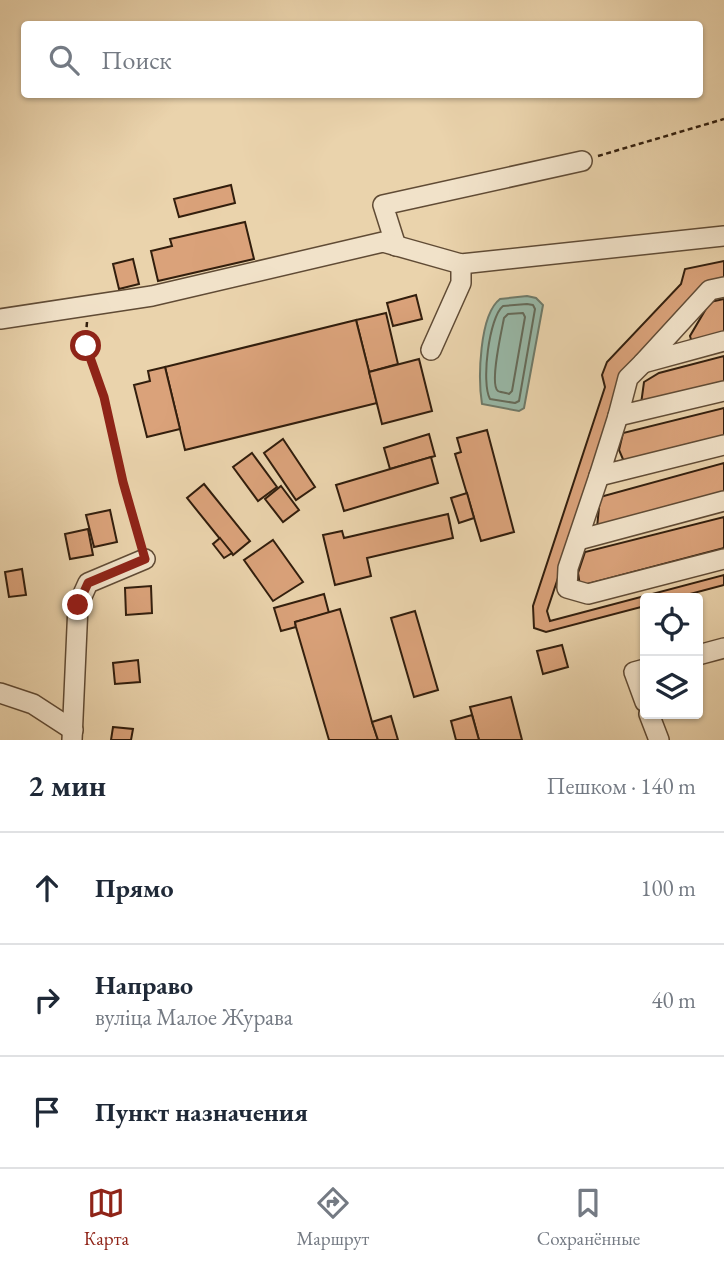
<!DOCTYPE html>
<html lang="ru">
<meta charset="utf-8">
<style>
body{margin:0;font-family:"EB Garamond",serif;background:#f2f2f3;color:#1f2937}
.controls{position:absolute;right:21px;bottom:21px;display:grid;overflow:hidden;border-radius:7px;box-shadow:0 2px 5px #0004}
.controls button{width:63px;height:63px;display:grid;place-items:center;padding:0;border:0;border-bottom:2px solid #e0e1e3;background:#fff;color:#1f2937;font:35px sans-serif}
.stop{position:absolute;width:21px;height:21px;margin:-16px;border:5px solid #8f2418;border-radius:50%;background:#fff}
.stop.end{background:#8f2418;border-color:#fff;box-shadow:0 2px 7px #0008}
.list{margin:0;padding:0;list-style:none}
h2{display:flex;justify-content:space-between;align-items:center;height:91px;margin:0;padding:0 28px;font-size:30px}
h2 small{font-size:23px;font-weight:400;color:#747a83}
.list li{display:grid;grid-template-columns:46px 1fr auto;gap:21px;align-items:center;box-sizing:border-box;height:112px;padding:0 28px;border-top:2px solid #e0e1e3}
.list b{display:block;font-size:26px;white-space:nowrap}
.list p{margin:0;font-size:23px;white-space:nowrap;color:#747a83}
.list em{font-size:23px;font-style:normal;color:#747a83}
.icon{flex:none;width:38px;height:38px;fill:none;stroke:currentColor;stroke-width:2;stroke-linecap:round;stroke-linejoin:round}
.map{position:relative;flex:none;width:724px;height:740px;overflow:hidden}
.search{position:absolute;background:#fff;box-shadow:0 2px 5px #0004;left:21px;right:21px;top:21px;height:77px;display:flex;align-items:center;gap:18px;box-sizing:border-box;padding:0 24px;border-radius:7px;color:#747a83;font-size:26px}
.sheet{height:427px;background:#fff}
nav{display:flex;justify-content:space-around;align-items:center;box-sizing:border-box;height:98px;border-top:2px solid #e0e1e3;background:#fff;font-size:19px;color:#747a83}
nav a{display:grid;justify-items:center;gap:4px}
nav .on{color:#8f2418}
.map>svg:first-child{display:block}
.water{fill:#98b8a7;stroke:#6f7a69;stroke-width:2}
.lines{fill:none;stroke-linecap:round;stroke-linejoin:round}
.shore{stroke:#656b5a;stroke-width:2}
.building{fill:#daa27a;stroke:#321e0d;stroke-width:2}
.minor-casing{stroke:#604b35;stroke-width:22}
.path{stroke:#321e0d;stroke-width:2.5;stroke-dasharray:5 3.5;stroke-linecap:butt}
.minor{stroke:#f1e2c9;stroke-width:19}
.route{stroke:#8f2418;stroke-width:9}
</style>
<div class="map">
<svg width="724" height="740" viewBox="0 0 724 740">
<rect width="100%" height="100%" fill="#ead3ac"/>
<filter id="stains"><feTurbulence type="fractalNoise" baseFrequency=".00286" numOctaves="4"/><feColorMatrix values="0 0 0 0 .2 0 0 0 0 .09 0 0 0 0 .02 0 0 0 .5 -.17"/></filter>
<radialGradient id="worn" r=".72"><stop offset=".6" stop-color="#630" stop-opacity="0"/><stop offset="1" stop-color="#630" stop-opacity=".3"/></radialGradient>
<path class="water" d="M527 296 536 298 543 305 524 408 519 411 482 404C478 379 479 315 500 299Z"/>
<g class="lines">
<g class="shore">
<path d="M527 304 533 305 535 309 519 401 515 403 490 399C481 383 489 317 503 306Z"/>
<path d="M523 313 525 317 512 391 509 394C508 393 498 392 498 391 489 385 502 329 504 318L508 314Z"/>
</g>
</g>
<g class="building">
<polygon points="231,185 235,203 179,217 174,199"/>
<polygon points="245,222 254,259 158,281 151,251 172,246 170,239"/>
<polygon points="133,259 139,284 119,289 113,264"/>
<polygon points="724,261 724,280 626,374 547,611 550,621 724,575 724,585 675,598 645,598 645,606 546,632 534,628 533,606 605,387 602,375 607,362 681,284 685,269"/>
<polygon points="416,295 422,319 393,326 387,303"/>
<polygon points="724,299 724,334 692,343 690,336 710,302"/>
<polygon points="386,313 398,364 369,372 356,320"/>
<polygon points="356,320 377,403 185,450 165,367"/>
<polygon points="724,356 724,383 641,404 644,382 659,373"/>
<polygon points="419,359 432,411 382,424 369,372"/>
<polygon points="165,367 180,429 147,437 134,385 150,381 148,371"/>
<polygon points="724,408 724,438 625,464 619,450 623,433"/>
<polygon points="487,430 514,532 481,541 455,454 461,452 457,438"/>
<polygon points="429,434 435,456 390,469 384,448"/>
<polygon points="283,439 315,487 296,500 264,453"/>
<polygon points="252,453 277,487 258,501 233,467"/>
<polygon points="431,457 438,483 344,511 336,485"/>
<polygon points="724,463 724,494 597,528 600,497"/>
<polygon points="204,484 250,541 233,555 187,498"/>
<polygon points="281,486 299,510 283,522 265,499"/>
<polygon points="467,493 474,518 459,523 451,498"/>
<polygon points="110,510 117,542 94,547 86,515"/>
<polygon points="448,514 453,538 367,558 371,576 335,585 323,535 342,531 344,538"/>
<polygon points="724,517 724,548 580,586 578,573 585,552"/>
<polygon points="88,529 93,555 70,559 65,534"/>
<polygon points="220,538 232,553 224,558 213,544"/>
<polygon points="273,540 303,582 273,601 244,560"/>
<polygon points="22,569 26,595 9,597 5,572"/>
<polygon points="151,586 152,613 126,615 125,588"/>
<polygon points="324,594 329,613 295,622 296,627 281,631 274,608"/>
<polygon points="340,609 372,722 378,740 329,740 296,627 295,622"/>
<polygon points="415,611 438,690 414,697 391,618"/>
<polygon points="562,645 568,667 543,674 537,651"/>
<polygon points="138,660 140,682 115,684 113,663"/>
<polygon points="511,697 522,740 479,740 470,707"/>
<polygon points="472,715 479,740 456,740 451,721"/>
<polygon points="391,716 398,740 378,740 372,722"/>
<polygon points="113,727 133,729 131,740 111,740"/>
</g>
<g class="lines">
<defs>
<g id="minor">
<polyline points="396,246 383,205 582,161"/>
<polyline points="724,287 710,290 643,363 724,341"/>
<polyline points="0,319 152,296 383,242 461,264 724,236"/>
<polyline points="431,350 461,283 461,264"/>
<polyline points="643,363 628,378 618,416 724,391"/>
<polyline points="618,416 599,476 724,445"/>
<polyline points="599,476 568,568 567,588 588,594 724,559"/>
<polyline points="578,540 724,501"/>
<polyline points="698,655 724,648"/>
<polyline points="645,669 634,672 645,702"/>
<polyline points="0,693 33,704 73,730"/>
<polyline points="649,714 659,740"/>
<polyline points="72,740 78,605 88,583 145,559"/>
</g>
</defs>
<use href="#minor" class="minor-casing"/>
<g class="path">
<polyline points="598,156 724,119"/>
<path d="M87 322C84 352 97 372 104 400 116 448 128 495 140 542"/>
</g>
<use href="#minor" class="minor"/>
</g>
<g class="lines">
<polyline class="route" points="78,605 88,583 145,559 123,482 104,397 86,346"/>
</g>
<rect width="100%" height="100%" filter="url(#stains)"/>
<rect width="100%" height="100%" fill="url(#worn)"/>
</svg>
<div class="controls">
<button><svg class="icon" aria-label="locate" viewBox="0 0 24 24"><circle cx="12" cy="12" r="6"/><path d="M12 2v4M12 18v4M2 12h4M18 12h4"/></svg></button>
<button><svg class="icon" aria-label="layers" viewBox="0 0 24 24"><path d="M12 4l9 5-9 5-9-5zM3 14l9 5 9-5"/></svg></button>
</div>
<div class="stop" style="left:86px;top:346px"></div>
<div class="stop end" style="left:78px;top:605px"></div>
<div class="search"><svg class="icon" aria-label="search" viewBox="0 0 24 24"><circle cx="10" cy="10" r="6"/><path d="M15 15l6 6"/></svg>Поиск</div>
</div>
<section class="sheet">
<h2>2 мин<small>Пешком · 140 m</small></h2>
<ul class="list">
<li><svg class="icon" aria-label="ahead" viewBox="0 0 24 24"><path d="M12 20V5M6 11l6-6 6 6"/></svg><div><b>Прямо</b></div><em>100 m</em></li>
<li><svg class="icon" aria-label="right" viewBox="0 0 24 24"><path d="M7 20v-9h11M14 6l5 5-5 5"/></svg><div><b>Направо</b><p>вуліца Малое Журава</p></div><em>40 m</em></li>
<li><svg class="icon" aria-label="arrive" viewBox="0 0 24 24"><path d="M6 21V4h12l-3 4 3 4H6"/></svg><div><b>Пункт назначения</b></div></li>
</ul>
</section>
<nav>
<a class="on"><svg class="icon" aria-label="map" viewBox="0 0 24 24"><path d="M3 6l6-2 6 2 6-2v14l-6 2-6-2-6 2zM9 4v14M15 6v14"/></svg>Карта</a>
<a><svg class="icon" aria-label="directions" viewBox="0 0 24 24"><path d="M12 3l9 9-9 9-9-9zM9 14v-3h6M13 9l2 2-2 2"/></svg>Маршрут</a>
<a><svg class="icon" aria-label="saved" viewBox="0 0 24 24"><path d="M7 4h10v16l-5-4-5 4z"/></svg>Сохранённые</a>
</nav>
